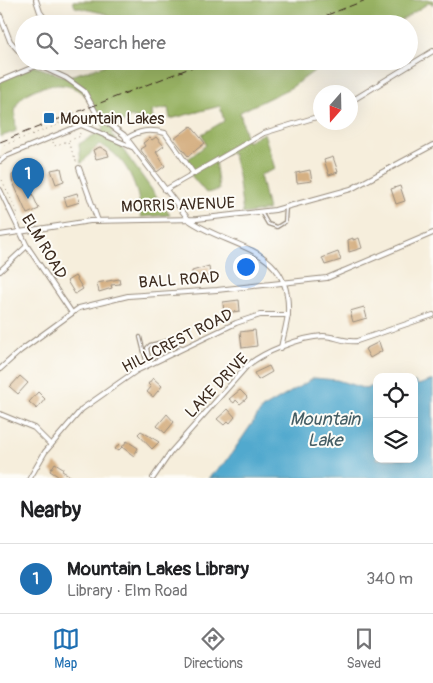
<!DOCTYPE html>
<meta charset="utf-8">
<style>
body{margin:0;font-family:Pangolin,sans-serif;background:#f6f6f6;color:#202124}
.controls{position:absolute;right:15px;bottom:15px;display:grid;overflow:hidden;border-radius:10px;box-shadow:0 5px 20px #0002}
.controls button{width:45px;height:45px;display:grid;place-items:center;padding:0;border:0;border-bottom:1px solid #e0e0e0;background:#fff;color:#202124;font:25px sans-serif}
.compass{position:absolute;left:313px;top:85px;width:45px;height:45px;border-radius:50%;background:#fff;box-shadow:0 5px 20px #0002;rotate:200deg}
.you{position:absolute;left:245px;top:266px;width:18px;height:18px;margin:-12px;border:4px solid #fff;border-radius:50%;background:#1a73e8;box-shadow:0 0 0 8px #1a73e833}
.badge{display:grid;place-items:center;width:32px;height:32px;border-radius:50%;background:#1f6fb2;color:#fff;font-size:16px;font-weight:700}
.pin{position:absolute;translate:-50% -41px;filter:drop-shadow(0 1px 2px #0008)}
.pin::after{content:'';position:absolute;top:26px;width:18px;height:15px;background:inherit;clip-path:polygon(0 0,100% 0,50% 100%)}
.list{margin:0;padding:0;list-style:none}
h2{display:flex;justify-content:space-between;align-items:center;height:65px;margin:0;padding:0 20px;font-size:21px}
h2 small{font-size:16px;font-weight:400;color:#757577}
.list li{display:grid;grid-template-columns:32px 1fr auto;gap:15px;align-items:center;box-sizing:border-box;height:70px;padding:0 20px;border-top:1px solid #e0e0e0}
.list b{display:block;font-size:19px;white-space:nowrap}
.list p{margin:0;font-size:16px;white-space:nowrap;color:#757577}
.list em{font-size:16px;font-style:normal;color:#757577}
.icon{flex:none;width:28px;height:28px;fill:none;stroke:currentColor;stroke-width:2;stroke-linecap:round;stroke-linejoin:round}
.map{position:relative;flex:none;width:433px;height:478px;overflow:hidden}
.search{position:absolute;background:#fff;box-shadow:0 5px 20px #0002;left:15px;right:15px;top:15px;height:55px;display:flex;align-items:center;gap:12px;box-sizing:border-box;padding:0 18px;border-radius:28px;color:#757577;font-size:19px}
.sheet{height:135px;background:#fff}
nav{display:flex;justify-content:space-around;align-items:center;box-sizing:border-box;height:70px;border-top:1px solid #e0e0e0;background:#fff;font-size:14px;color:#757577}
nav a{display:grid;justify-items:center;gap:2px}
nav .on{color:#1f6fb2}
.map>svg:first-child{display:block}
.forest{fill:#98b263;stroke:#6a6e40}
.water{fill:#51a9ce;stroke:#466a76}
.building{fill:#d5b083}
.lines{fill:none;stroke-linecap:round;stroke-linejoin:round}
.service-casing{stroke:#988c7d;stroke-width:4.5}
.minor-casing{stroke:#988c7d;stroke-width:6}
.path{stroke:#988c7d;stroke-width:1;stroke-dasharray:1 4;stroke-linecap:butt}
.service{stroke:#fff;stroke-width:2}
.minor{stroke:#fff;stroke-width:4}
.rail{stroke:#3b2a1e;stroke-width:1;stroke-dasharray:8 4;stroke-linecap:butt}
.poi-dot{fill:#1f6fb2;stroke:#fdfcf7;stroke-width:2}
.labels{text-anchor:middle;stroke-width:4;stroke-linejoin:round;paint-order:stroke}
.poi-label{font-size:16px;fill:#3b2a1e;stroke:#fdfcf7;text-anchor:start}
.street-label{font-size:16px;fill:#3b2a1e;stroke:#fdfcf7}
.water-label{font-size:18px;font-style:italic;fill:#445d64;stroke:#fdfcf7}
</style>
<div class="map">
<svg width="433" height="478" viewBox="0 0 433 478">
<rect width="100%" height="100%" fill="#fdfcf7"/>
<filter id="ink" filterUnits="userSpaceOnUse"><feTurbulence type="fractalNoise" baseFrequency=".02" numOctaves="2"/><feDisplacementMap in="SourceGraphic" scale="10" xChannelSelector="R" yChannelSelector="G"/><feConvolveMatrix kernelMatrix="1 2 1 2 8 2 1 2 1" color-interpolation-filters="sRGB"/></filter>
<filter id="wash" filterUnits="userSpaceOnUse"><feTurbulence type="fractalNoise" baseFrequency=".0096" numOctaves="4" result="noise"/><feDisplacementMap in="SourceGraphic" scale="20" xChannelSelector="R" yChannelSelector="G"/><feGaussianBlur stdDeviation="1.12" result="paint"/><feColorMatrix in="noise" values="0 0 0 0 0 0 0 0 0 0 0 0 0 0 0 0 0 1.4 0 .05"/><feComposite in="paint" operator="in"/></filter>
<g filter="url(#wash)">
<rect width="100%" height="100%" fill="#f6eedc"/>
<g class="forest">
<polygon points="433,0 433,5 430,2 396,24 116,24 107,14 75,7 73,1"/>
<path d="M110 61H328L292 87 240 112 247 142 264 133 275 169 260 175 268 210 243 214 238 175 232 151 215 160 219 190 206 193 190 174 194 171 187 160 206 145 202 134 224 121 220 106 170 119 168 108 152 111 153 122 130 117 111 133 170 215 141 217C139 188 128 157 99 144L81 164 79 144 104 129C94 96 74 77 39 88 30 91 19 97 16 107 14 114 16 124 16 131L0 137V79L34 66 66 77 103 66Z"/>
</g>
<polygon class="water" points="314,378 337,380 366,389 377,384 377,459 414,459 414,381 418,385 433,380 433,478 208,478 225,463 262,409"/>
<g id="blocks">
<g class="building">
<polygon points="191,126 205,143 188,156 174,139"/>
<polygon points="156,137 164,146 156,152 165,166 157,172 140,149 145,146 143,143 150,138 152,140"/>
<polygon points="100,147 107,151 109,156 96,159 93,150"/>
<polygon points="333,157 338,172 329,175 324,160"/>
<polygon points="61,168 64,181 56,184 51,170"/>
<polygon points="310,170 312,181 297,183 296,173"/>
<polygon points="22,171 39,209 27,214 12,180 12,175"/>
<polygon points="400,186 405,201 396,204 391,189"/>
<polygon points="77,193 80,202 67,206 64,197"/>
<polygon points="353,238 353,240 359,238 362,248 349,252 348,240"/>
<polygon points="338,252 341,260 325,265 322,258"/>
<polygon points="209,266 210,276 192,276 192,271"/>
<polygon points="75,276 83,289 75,294 67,281"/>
<polygon points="119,279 120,284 111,285 112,288 99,292 97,283"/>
<polygon points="239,300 240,311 224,313 223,302"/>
<polygon points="364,307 367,318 353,322 350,311"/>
<polygon points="255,330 257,346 242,348 240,332"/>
<polygon points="379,342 382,351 370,358 365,349"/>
<polygon points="269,366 272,372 258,380 254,373"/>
<polygon points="20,376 28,383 18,394 10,387"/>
<polygon points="153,378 162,386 153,397 147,392 151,387 148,384"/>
<polygon points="240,390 247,397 246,399 240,404 236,400 234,403 229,399"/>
<polygon points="38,392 45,399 37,409 29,402"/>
<polygon points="228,409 235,417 230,423 228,421 224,425 217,419"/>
<polygon points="167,414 174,422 165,433 157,426"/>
<polygon points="141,431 159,442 152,449 138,434"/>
<polygon points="127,441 138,448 134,456 122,447 118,451 115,449 119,444 122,447"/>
<polygon points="55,463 63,468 62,471 69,475 68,478 61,478 50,471"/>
</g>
</g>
</g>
<g filter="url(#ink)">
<use href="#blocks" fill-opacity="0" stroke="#988c7d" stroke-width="1"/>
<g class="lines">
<defs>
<g id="service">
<polyline points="261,212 268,224 277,227 285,222 286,207"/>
<polyline points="140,337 147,365"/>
<polyline points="150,362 147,348 150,345 166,341 184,348"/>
</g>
<g id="minor">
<polyline points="36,0 40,12 49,24"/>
<polyline points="0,15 10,41 24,57"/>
<path d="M29 61 66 78 84 91 98 116 124 135 189 220C230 249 291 246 288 313 287 325 283 336 281 348"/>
<polyline points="0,81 36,66"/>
<polyline points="350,102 433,51"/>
<path d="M126 139C139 130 150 129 165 133L194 174"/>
<polyline points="0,161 6,156 81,125 132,147"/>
<polyline points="79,168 98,221"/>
<polyline points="0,190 27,246 72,313"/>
<polyline points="165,190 264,133 320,116"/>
<polyline points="0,235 90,221 197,219 275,210 351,189 433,145"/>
<polyline points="0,271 27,246"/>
<polyline points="0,369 20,351 79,308 128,296 217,290 327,278 433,233"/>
<polyline points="0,414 34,428 51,445"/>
<polyline points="30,478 45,452 82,409 136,371 236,323 260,315 288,315"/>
<path d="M153 478 170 453 247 366C263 352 301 337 323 336 335 336 345 343 357 341L433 315"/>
</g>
</defs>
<use href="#service" class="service-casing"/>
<use href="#minor" class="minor-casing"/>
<g class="path">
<polyline points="57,118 59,124"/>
<polyline points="53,142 54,146 81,136 78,130"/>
<polyline points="68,142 77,163"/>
<polyline points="4,145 84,115 87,122 97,127"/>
<polyline points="2,180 19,216"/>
</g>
<use href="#service" class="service"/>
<use href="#minor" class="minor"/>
<g class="rail">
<polyline points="304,24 366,0"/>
<polyline points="0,142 208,61"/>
</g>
</g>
</g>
<rect class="poi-dot" x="43" y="112" width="12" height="12" rx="2.5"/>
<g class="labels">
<g class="poi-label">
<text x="60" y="124">Mountain Lakes</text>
</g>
<g class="street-label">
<text transform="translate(178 204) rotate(-2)" y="6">MORRIS AVENUE</text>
<text transform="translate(45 246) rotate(59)" y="6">ELM ROAD</text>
<text transform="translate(179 279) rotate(-4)" y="6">BALL ROAD</text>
<text transform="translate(177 340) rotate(-27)" y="6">HILLCREST ROAD</text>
<text transform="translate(216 385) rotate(-46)" y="6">LAKE DRIVE</text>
</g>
<g class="water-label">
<text x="325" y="425">Mountain<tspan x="325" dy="21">Lake</tspan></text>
</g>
</g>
</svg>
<div class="controls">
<button><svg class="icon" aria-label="locate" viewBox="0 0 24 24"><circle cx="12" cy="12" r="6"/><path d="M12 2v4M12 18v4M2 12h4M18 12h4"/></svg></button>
<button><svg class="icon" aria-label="layers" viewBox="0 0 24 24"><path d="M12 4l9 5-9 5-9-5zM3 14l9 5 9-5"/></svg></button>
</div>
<svg class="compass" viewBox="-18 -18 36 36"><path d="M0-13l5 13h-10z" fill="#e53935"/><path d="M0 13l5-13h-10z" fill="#757577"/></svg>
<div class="you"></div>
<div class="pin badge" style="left:28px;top:199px">1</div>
<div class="search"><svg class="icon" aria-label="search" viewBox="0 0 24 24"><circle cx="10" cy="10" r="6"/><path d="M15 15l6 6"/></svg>Search here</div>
</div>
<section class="sheet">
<h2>Nearby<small></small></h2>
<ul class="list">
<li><span class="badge">1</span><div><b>Mountain Lakes Library</b><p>Library · Elm Road</p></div><em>340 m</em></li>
</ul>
</section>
<nav>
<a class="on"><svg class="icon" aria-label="map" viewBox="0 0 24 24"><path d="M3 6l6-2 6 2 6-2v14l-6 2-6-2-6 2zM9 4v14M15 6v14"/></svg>Map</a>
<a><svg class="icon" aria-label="directions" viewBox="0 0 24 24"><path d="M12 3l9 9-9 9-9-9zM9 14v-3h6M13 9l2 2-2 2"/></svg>Directions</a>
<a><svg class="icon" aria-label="saved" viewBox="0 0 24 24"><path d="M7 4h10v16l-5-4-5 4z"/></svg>Saved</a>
</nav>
